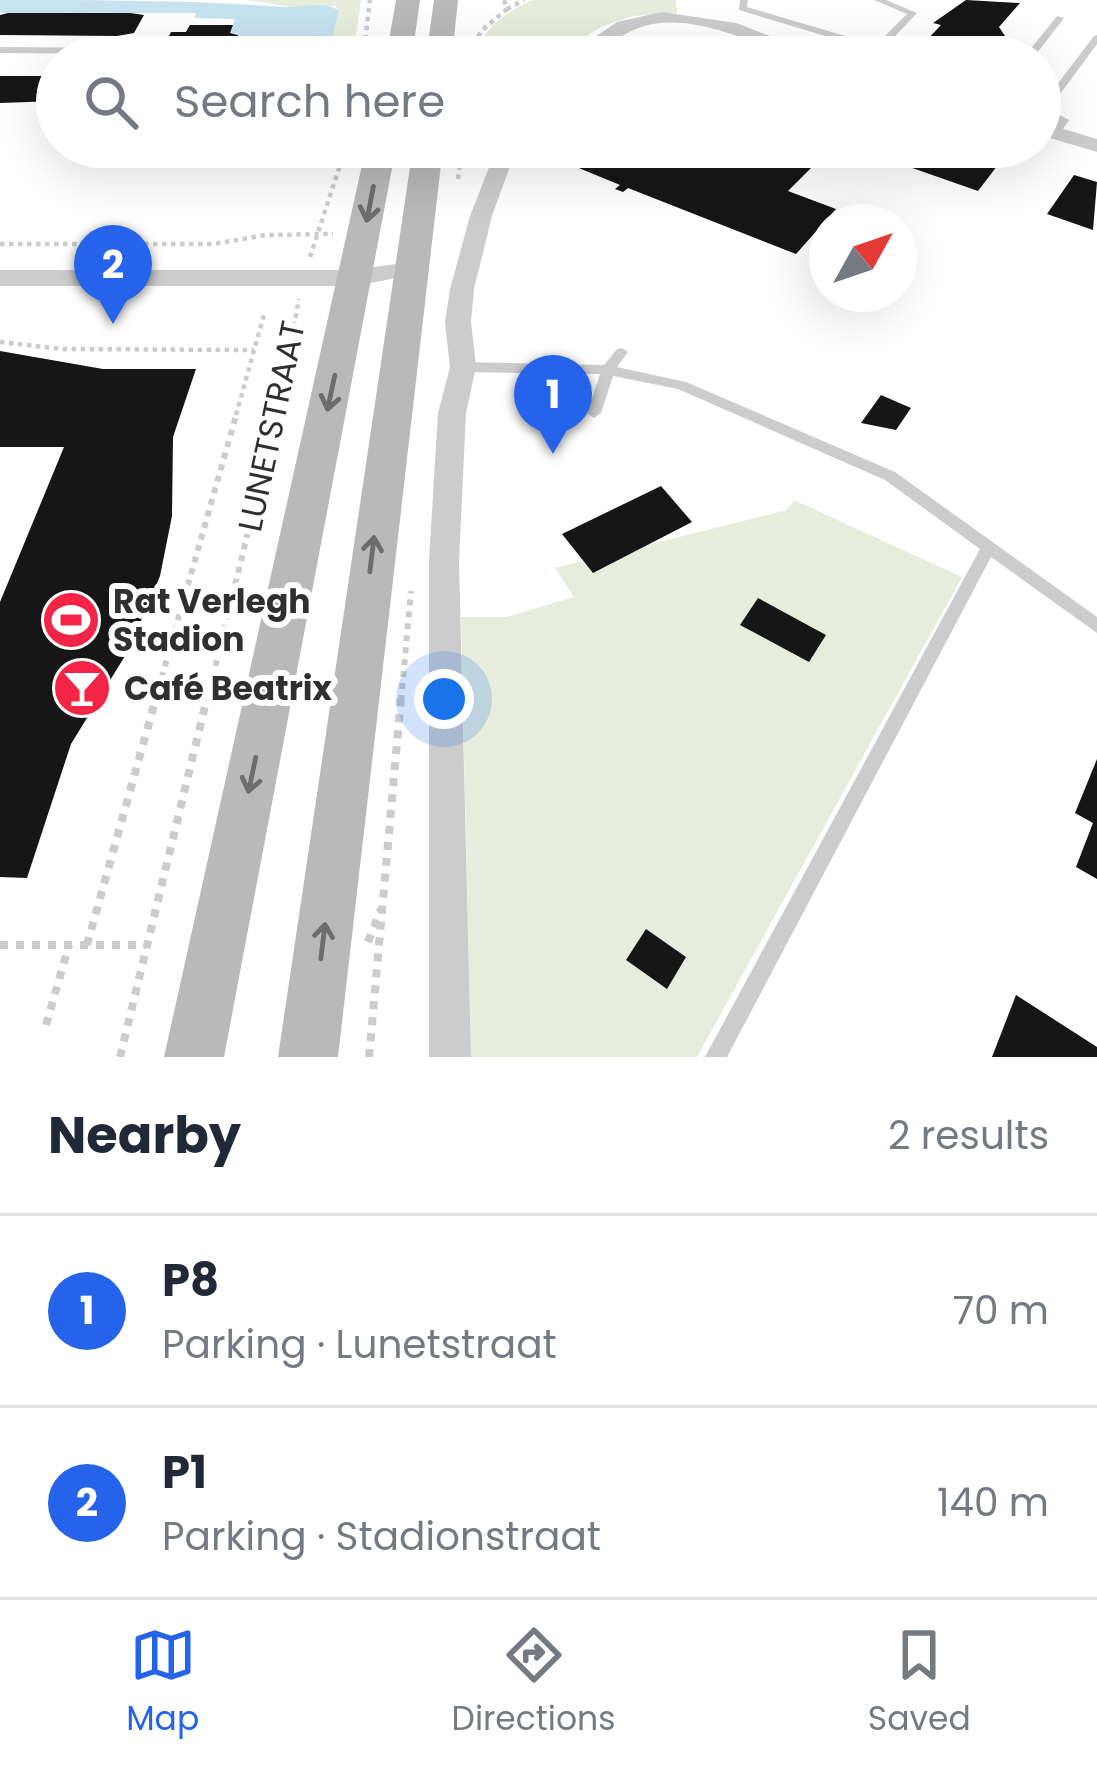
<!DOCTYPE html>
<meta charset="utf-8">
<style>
body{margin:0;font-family:Poppins,sans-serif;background:#f6f6f7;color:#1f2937}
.compass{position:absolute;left:809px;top:204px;width:108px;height:108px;border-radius:50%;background:#fff;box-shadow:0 12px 48px #0002;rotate:50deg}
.you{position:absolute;left:444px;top:699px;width:42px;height:42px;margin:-30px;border:9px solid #fff;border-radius:50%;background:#1a73e8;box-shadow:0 0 0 18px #1a73e833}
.badge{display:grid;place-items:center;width:78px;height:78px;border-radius:50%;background:#2563eb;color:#fff;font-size:39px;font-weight:700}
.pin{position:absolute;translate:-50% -99px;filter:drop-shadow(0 3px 6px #0008)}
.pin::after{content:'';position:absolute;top:63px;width:42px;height:36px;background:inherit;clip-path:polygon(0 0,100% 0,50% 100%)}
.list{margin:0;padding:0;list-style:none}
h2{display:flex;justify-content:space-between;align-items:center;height:156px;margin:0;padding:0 48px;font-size:51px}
h2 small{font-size:39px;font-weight:400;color:#747a83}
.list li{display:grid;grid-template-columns:78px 1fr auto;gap:36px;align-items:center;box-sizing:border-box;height:192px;padding:0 48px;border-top:3px solid #e0e1e3}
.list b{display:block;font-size:45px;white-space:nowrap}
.list p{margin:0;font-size:39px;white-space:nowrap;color:#747a83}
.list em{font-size:39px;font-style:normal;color:#747a83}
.icon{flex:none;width:66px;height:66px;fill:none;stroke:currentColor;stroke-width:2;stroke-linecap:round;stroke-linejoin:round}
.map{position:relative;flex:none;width:1097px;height:1057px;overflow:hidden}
.search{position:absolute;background:#fff;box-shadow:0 12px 48px #0002;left:36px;right:36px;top:36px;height:132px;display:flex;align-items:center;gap:30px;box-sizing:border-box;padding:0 42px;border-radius:66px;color:#747a83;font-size:45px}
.sheet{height:540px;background:#fff}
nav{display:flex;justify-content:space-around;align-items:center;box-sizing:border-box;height:168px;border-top:3px solid #e0e1e3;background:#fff;font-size:33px;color:#747a83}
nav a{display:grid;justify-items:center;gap:6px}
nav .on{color:#2563eb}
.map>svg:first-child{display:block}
.green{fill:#e7eddc}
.water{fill:#c7e3ef}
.building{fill:#161616}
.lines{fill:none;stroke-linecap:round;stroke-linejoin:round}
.path-far2{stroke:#ccc;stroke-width:4.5;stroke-dasharray:4.5 4.5;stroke-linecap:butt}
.path-far1{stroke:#ccc;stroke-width:6;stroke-dasharray:6 6;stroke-linecap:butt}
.path{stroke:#ccc;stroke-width:8;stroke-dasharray:8 8;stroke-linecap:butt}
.service{fill:#ccc;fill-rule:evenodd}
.minor{fill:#ccc;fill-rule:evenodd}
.secondary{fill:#b9b9b9;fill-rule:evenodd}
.oneway{stroke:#6d6d6d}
.labels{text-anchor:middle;stroke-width:12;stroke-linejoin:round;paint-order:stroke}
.street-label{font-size:33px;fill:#2f2f2f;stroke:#fff}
.poi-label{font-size:33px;font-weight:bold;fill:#2f2f2f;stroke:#fff;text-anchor:start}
</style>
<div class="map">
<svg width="1097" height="1057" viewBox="0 0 1097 1057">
<rect width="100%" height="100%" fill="#fff"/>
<g class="green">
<polygon points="247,0 361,0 353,57 327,57 339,11 335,6 291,7"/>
<path d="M533 0H676L677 13 633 16 603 26 552 57H475C482 28 507 11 533 0Z"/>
<polygon points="794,500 962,577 697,1057 471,1057 461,617 506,617 574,597 555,568 787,510"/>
</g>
<path class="water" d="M0 0C95 0 191 0 286 7 304 8 325 0 339 11L327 57H282V52L233 57 238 33H230L235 19 195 18 196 13H0Z"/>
<g class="building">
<polygon points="966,0 1020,3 999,27 1005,36 996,36 977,57 925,42 941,25 933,23"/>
<polygon points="8,13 130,13 144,15 134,33 117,36 0,35 0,15"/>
<polygon points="190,25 233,25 230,33 238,35 233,57 136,57 141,49 162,49 171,32 186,32"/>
<polygon points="0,76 57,76 57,101 0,103"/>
<polygon points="573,147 832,147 788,191 836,209 796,254 628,188 623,192 615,189 620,185 557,159"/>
<polygon points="889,147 989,147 1007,153 978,191 881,157"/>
<polygon points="1074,175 1097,182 1093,230 1047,214"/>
<polygon points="0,351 103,369 196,369 173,437 172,516 160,576 128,651 71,744 27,878 0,877 0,602 64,447 0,447"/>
<polygon points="881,395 911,408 896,430 861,423"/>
<polygon points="661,486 692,522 593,573 562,534"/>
<polygon points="758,598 826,635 809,662 740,625"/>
<polygon points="1097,759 1097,879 1076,867 1093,823 1075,813"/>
<polygon points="646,929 686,957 667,989 626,960"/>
<polygon points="1016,995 1097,1047 1097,1057 992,1057"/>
</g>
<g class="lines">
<g class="path-far2">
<polyline points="507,9 524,0"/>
<polyline points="471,53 481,31 507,9 504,0"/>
<polyline points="363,57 370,0"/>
<polyline points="458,179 462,147"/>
<polyline points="0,244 212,244 267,235 333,234"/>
<polyline points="310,257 346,147"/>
<polyline points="0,342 63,349 254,350"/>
<polyline points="236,415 265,311"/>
<polyline points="277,415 299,299"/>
</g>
<g class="path-far1">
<polyline points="155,701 237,412"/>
<polyline points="207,701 277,412"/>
<polyline points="401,701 411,591"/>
</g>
<g class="path">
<polyline points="368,942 381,909"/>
<polyline points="0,945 146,945"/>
<polyline points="87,945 156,698"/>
<polyline points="46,1025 69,945"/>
<polyline points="120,1057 207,698"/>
<polyline points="369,1057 401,698"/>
</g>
<g class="service">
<polygon points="740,0 748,0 747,7 876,45 907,14 874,0 886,0 917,13 884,48 910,57 895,57 739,10"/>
<polygon points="1057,16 1064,18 1034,57 1024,57"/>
<polygon points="1097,35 1097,44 1049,109 1069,120 1059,135 1051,135 1050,133 1058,121 1040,112 1040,107 1094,36"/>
<polygon points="0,47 120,48 125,51 122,57 112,57 114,54 0,53"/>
<polygon points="622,348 628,352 617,367 686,382 895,472 1097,617 1097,633 991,557 727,1057 705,1057 980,549 885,480 678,389 613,376 601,413 594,418 587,413 600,374 463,372 456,367 463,362 604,365 617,349"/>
</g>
<g class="minor">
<path d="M662 12 736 23 825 57C768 57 719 18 661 23 624 25 602 57 566 57L617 22Z"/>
<polygon points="1040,122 1097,139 1097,152 1040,135"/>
<polygon points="497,147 517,147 492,216 474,289 471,322 476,367 466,413 459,561 471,1057 429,1057 429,561 438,413 450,367 445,322 450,289 470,216"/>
<polygon points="409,262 421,269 417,274 355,286 0,286 0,270 355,270"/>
</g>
<g class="secondary">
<polygon points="396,0 420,0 412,57 386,57"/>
<polygon points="434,0 458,0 452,57 426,57"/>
<polygon points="366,147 396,147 224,1057 164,1057"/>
<polygon points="413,147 443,147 338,1057 278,1057"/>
</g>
</g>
<defs><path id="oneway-shaft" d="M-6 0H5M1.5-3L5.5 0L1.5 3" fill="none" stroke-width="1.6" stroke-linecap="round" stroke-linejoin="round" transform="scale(3)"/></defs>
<g class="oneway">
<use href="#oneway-shaft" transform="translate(370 204) rotate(101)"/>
<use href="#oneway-shaft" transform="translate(331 393) rotate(102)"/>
<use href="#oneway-shaft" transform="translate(372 554) rotate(-83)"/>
<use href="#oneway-shaft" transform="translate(252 775) rotate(102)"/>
<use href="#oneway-shaft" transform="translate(323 941) rotate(-83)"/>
</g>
<defs>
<symbol id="stadium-disc" viewBox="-11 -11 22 22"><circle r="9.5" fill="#f32445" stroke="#fff"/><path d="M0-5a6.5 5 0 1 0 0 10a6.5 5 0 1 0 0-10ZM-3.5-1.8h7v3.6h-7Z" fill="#fff"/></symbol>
<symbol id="bar-disc" viewBox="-11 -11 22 22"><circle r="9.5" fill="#f32445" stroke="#fff"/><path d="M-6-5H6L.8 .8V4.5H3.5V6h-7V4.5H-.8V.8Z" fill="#fff"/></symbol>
</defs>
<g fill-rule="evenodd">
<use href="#stadium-disc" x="38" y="587" width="66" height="66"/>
<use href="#bar-disc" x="49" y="655" width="66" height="66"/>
</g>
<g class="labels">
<g class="street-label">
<text transform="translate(271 426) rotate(-78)" y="12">LUNETSTRAAT</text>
</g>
<g class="poi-label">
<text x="113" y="613">Rat Verlegh<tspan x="113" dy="38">Stadion</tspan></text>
<text x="124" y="700">Café Beatrix</text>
</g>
</g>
</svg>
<svg class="compass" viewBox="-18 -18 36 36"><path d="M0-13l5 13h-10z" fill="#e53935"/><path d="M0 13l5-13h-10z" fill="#747a83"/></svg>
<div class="you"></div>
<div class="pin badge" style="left:553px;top:454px">1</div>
<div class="pin badge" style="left:113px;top:324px">2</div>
<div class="search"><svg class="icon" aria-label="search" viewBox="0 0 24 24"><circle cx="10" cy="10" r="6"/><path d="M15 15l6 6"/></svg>Search here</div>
</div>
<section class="sheet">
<h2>Nearby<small>2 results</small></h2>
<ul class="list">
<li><span class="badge">1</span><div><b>P8</b><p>Parking · Lunetstraat</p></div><em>70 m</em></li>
<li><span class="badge">2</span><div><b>P1</b><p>Parking · Stadionstraat</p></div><em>140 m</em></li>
</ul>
</section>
<nav>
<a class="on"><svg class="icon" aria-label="map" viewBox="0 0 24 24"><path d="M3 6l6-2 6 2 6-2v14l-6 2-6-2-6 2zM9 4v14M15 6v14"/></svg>Map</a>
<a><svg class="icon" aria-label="directions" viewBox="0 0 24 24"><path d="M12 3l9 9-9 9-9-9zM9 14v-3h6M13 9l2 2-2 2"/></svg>Directions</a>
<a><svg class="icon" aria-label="saved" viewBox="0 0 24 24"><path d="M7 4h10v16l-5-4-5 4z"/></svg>Saved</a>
</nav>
